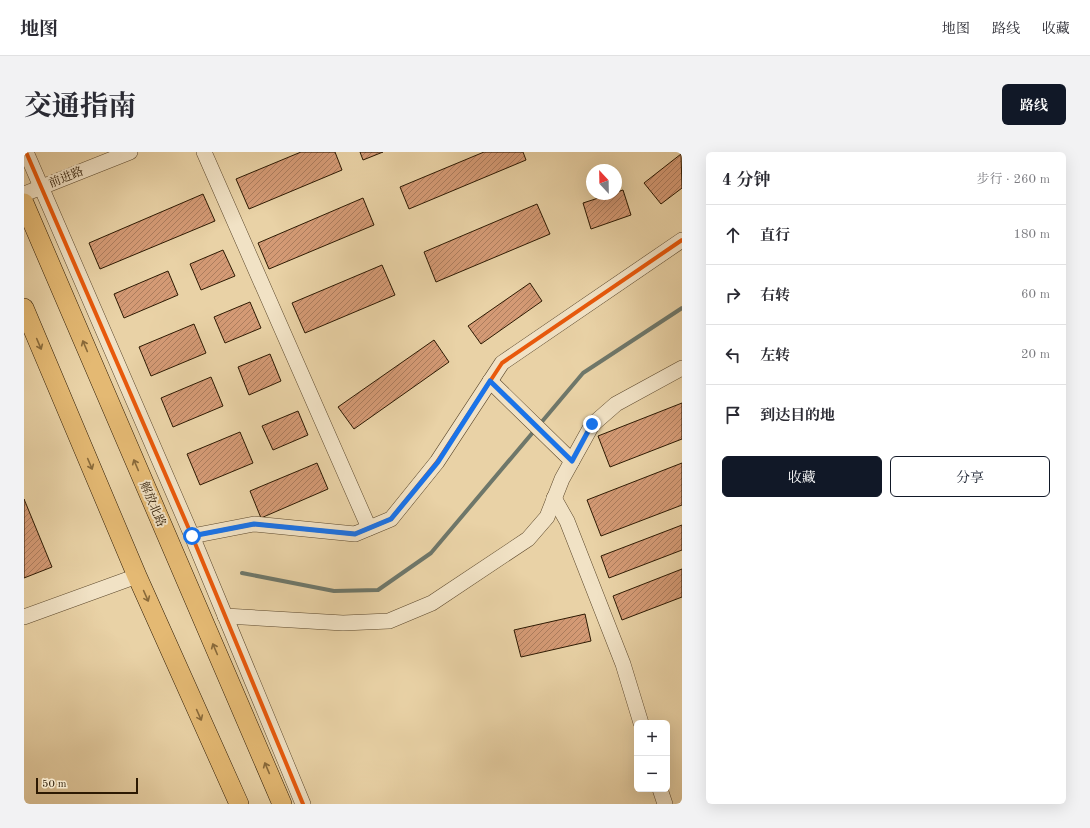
<!DOCTYPE html>
<html lang="zh">
<meta charset="utf-8">
<style>
body{margin:0;font-family:"Old Standard TT","Noto Serif SC",serif;background:#f2f2f3;color:#2b2b33}
.controls{position:absolute;right:12px;bottom:12px;display:grid;overflow:hidden;border-radius:6px;box-shadow:0 4px 16px #0002}
.controls button{width:36px;height:36px;display:grid;place-items:center;padding:0;border:0;border-bottom:1px solid #e1e1e2;background:#fff;color:#2b2b33;font:20px sans-serif}
.compass{position:absolute;left:562px;top:12px;width:36px;height:36px;border-radius:50%;background:#fff;box-shadow:0 4px 16px #0002;rotate:338deg}
.scale{position:absolute;left:12px;bottom:10px;width:102px;box-sizing:border-box;padding-left:4px;border:2px solid #2c1902;border-top:0;font-size:11px;line-height:14px;white-space:nowrap;color:#2c1902;-webkit-text-stroke:3px #f1e2c5;paint-order:stroke}
.stop{position:absolute;width:12px;height:12px;margin:-9px;border:3px solid #1a73e8;border-radius:50%;background:#fff}
.stop.end{background:#1a73e8;border-color:#fff;box-shadow:0 1px 4px #0008}
.list{margin:0;padding:0;list-style:none}
h2{display:flex;justify-content:space-between;align-items:center;height:52px;margin:0;padding:0 16px;font-size:17px}
h2 small{font-size:13px;font-weight:400;color:#7c7c81}
.list li{display:grid;grid-template-columns:26px 1fr auto;gap:12px;align-items:center;box-sizing:border-box;height:60px;padding:0 16px;border-top:1px solid #e1e1e2}
.list b{display:block;font-size:15px;white-space:nowrap}
.list em{font-size:13px;font-style:normal;color:#7c7c81}
.actions{display:flex;gap:8px;padding:12px 16px}
.actions a{flex:1;padding:9px 0;border:1px solid #111827;border-radius:6px;text-align:center;font-size:14px;color:#111827}
.actions .main{background:#111827;color:#fff}
.icon{flex:none;width:22px;height:22px;fill:none;stroke:currentColor;stroke-width:2;stroke-linecap:round;stroke-linejoin:round}
.map{position:relative;flex:none;width:658px;height:652px;overflow:hidden;border-radius:6px}
header{display:flex;align-items:center;gap:24px;box-sizing:border-box;height:56px;padding:0 20px;background:#fff;border-bottom:1px solid #e1e1e2}
header strong{font-size:19px}
nav{display:flex;gap:22px;margin-inline-start:auto;font-size:14px}
.intro{display:flex;align-items:center;justify-content:space-between;box-sizing:border-box;height:96px;padding:0 24px}
h1{margin:0;font-size:28px}
.button{padding:10px 18px;border-radius:6px;background:#111827;color:#fff;font-size:14px;font-weight:700}
main{display:flex;gap:24px;padding:0 24px}
aside{flex:1;background:#fff;border-radius:6px;box-shadow:0 4px 16px #0002}
.map>svg:first-child{display:block}
.lines{fill:none;stroke-linecap:round;stroke-linejoin:round}
.stream{stroke:#6e776a;stroke-width:4}
.building{fill:url(#building-hatch);stroke:#2c1902}
.minor-casing{stroke:#5b472b;stroke-width:16}
.major-casing{stroke:#2c1902;stroke-width:20}
.minor{stroke:#f1e2c5;stroke-width:15}
.major{stroke:#e4b973;stroke-width:19}
.cycleway-casing{stroke:#f1e2c5;stroke-width:6}
.cycleway{stroke:#e8590c;stroke-width:4}
.oneway{stroke:#88693a}
.route{stroke:#1a73e8;stroke-width:5}
.labels{text-anchor:middle;stroke-width:4;stroke-linejoin:round;paint-order:stroke}
.street-label{font-size:12px;fill:#2c1902;stroke:#f1e2c5}
</style>
<header>
<strong>地图</strong>
<nav><a>地图</a><a>路线</a><a>收藏</a></nav>
</header>
<div class="intro"><h1>交通指南</h1><a class="button">路线</a></div>
<main>
<div class="map">
<svg width="658" height="652" viewBox="0 0 658 652">
<defs>
<pattern id="building-hatch" width="6" height="6" patternUnits="userSpaceOnUse"><rect width="6" height="6" fill="#d49a75"/><path d="M-1 1l2-2M0 6l6-6M5 7l2-2" fill="none" stroke="#ac7d5e"/></pattern>
</defs>
<rect width="100%" height="100%" fill="#e9d2a6"/>
<filter id="stains"><feTurbulence type="fractalNoise" baseFrequency=".005" numOctaves="4"/><feColorMatrix values="0 0 0 0 .2 0 0 0 0 .09 0 0 0 0 .02 0 0 0 .5 -.17"/></filter>
<radialGradient id="worn" r=".72"><stop offset=".6" stop-color="#630" stop-opacity="0"/><stop offset="1" stop-color="#630" stop-opacity=".3"/></radialGradient>
<g class="lines">
<polyline class="stream" points="218,421 310,439 354,438 407,401 559,221 658,156"/>
</g>
<g class="building">
<polygon points="277,0 311,0 318,18 225,57 212,27"/>
<polygon points="336,0 359,0 339,8"/>
<polygon points="460,0 499,0 502,8 385,57 376,35"/>
<polygon points="657,2 658,36 637,52 620,31"/>
<polygon points="599,38 607,63 567,77 559,51"/>
<polygon points="179,42 191,69 76,117 65,91"/>
<polygon points="339,46 350,73 245,117 234,91"/>
<polygon points="513,52 526,82 412,130 400,100"/>
<polygon points="199,98 211,124 177,138 166,112"/>
<polygon points="358,113 371,143 281,181 268,151"/>
<polygon points="144,119 154,143 100,166 90,142"/>
<polygon points="506,131 518,149 457,192 444,174"/>
<polygon points="226,150 237,176 201,191 190,165"/>
<polygon points="170,172 182,201 127,224 115,195"/>
<polygon points="410,188 425,210 330,277 314,255"/>
<polygon points="246,202 257,229 225,243 214,215"/>
<polygon points="187,225 199,254 149,275 137,246"/>
<polygon points="658,251 658,287 586,315 574,284"/>
<polygon points="274,259 284,283 249,298 238,274"/>
<polygon points="216,280 229,311 176,333 163,302"/>
<polygon points="293,311 304,337 237,366 226,339"/>
<polygon points="658,311 658,353 577,384 563,348"/>
<polygon points="0,347 28,415 0,426"/>
<polygon points="658,373 658,398 585,426 577,404"/>
<polygon points="658,417 658,445 598,468 589,444"/>
<polygon points="561,462 567,489 497,505 490,478"/>
</g>
<g class="lines">
<defs>
<g id="minor">
<polyline points="2,0 168,384 279,652"/>
<polyline points="180,0 345,376"/>
<polyline points="0,42 106,0"/>
<polyline points="466,229 548,309"/>
<polyline points="530,346 543,369 599,512 617,571"/>
<polyline points="168,384 230,372 331,382 367,367 413,310 478,211 658,88"/>
<polyline points="201,464 319,471 365,469 408,451 504,387 523,365 538,327 568,273 592,252 658,216"/>
<polyline points="0,465 113,424"/>
<polyline points="636,637 641,652"/>
</g>
<g id="major">
<polyline points="0,51 258,652"/>
<polyline points="0,156 113,424 215,652"/>
</g>
</defs>
<use href="#minor" class="minor-casing"/>
<use href="#major" class="major-casing"/>
<use href="#minor" class="minor"/>
<use href="#major" class="major"/>
<defs>
<g id="cycleway">
<polyline points="2,0 168,384 279,652"/>
<polyline points="168,384 230,372 331,382 367,367 413,310 478,211 658,88"/>
</g>
</defs>
<use href="#cycleway" class="cycleway-casing"/>
<use href="#cycleway" class="cycleway"/>
</g>
<defs><path id="oneway-shaft" d="M-6 0H5M1.5-3L5.5 0L1.5 3" fill="none" stroke-width="1.6" stroke-linecap="round" stroke-linejoin="round"/></defs>
<g class="oneway">
<use href="#oneway-shaft" transform="translate(15 192) rotate(67)"/>
<use href="#oneway-shaft" transform="translate(61 194) rotate(-113)"/>
<use href="#oneway-shaft" transform="translate(66 312) rotate(67)"/>
<use href="#oneway-shaft" transform="translate(112 313) rotate(-113)"/>
<use href="#oneway-shaft" transform="translate(122 444) rotate(66)"/>
<use href="#oneway-shaft" transform="translate(191 497) rotate(-113)"/>
<use href="#oneway-shaft" transform="translate(175 563) rotate(66)"/>
<use href="#oneway-shaft" transform="translate(243 616) rotate(-113)"/>
</g>
<g class="lines">
<polyline class="route" points="168,384 230,372 331,382 367,367 414,310 466,229 548,309 568,272"/>
</g>
<g class="labels">
<g class="street-label">
<text transform="translate(42 25) rotate(-22)" y="4">前进路</text>
<text transform="translate(129 352) rotate(67)" y="4">解放北路</text>
</g>
</g>
<rect width="100%" height="100%" filter="url(#stains)"/>
<rect width="100%" height="100%" fill="url(#worn)"/>
</svg>
<div class="controls">
<button>+</button>
<button>−</button>
</div>
<svg class="compass" viewBox="-18 -18 36 36"><path d="M0-13l5 13h-10z" fill="#e53935"/><path d="M0 13l5-13h-10z" fill="#7c7c81"/></svg>
<div class="scale">50 m</div>
<div class="stop" style="left:168px;top:384px"></div>
<div class="stop end" style="left:568px;top:272px"></div>
</div>
<aside>
<h2>4 分钟<small>步行 · 260 m</small></h2>
<ul class="list">
<li><svg class="icon" aria-label="ahead" viewBox="0 0 24 24"><path d="M12 20V5M6 11l6-6 6 6"/></svg><div><b>直行</b></div><em>180 m</em></li>
<li><svg class="icon" aria-label="right" viewBox="0 0 24 24"><path d="M7 20v-9h11M14 6l5 5-5 5"/></svg><div><b>右转</b></div><em>60 m</em></li>
<li><svg class="icon" aria-label="left" viewBox="0 0 24 24"><path d="M17 20v-9H6M10 6l-5 5 5 5"/></svg><div><b>左转</b></div><em>20 m</em></li>
<li><svg class="icon" aria-label="arrive" viewBox="0 0 24 24"><path d="M6 21V4h12l-3 4 3 4H6"/></svg><div><b>到达目的地</b></div></li>
</ul>
<div class="actions"><a class="main">收藏</a><a>分享</a></div>
</aside>
</main>
